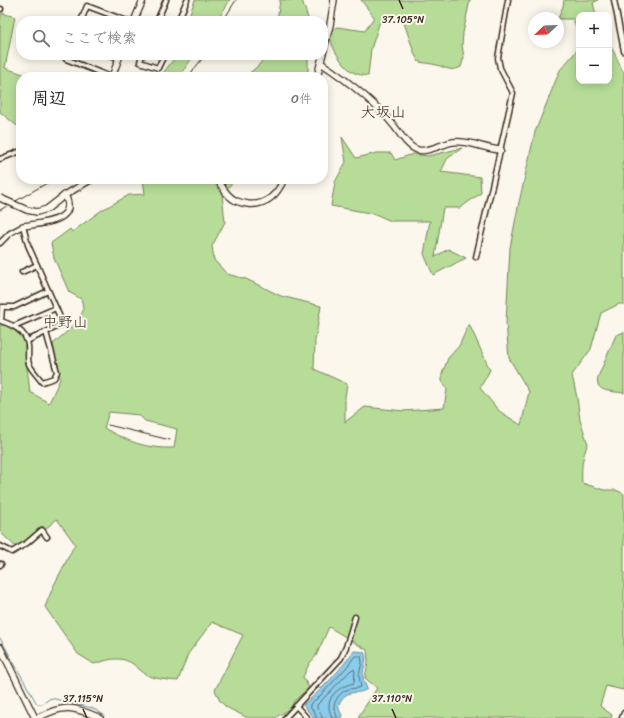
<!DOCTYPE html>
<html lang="ja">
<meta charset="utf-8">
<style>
body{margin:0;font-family:Sriracha,"Klee One",sans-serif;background:#f2f2f2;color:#222}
.controls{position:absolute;right:12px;top:12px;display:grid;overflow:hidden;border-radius:8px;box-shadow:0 2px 10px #0003}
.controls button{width:36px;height:36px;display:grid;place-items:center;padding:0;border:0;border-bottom:1px solid #e0e0e0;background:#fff;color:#222;font:20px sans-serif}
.compass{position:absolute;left:528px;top:12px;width:36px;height:36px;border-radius:50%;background:#fff;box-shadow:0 2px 10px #0003;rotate:247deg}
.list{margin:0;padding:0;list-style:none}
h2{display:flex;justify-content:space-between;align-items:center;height:52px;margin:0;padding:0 16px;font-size:17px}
h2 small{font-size:13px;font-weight:400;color:#767676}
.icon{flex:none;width:22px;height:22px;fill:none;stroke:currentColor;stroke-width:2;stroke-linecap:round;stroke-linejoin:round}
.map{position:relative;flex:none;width:624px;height:718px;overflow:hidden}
.search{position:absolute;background:#fff;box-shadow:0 2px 10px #0003;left:16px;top:16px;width:312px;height:44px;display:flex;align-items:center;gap:10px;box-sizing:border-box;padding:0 14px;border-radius:16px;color:#767676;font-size:15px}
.panel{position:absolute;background:#fff;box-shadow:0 2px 10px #0003;left:16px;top:72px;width:312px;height:112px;border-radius:16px}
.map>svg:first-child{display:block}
.green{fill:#b6dc98;stroke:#78835b;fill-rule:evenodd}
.water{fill:#8acceb;stroke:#6a8b99}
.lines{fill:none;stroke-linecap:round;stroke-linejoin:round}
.shore{stroke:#5b6b70;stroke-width:1}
.stream{stroke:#6a8b99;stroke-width:1}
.street-casing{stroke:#3b2a1e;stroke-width:7}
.secondary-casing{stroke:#3b2a1e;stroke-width:8}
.street{stroke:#fbf7ec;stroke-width:4}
.secondary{stroke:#fbf7ec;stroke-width:5.5}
.rail{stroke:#3b2a1e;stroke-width:1}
.secondary-bridge-casing{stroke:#3b2a1e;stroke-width:8;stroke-linecap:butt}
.secondary-bridge{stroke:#fbf7ec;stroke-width:5.5}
.ticks{fill:none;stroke:#3b2a1e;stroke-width:1.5}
.labels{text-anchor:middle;stroke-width:4;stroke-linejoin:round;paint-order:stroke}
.quarter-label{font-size:15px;fill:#3b2a1e;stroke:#fbf7ec}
.ticks-label{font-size:10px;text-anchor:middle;fill:#3b2a1e;stroke:#fbf7ec;stroke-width:4;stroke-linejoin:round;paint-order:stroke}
</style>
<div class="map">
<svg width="624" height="718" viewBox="0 0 624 718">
<rect width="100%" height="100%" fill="#fbf7ec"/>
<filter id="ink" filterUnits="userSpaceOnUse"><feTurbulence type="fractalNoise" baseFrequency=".025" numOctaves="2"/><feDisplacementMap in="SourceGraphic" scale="8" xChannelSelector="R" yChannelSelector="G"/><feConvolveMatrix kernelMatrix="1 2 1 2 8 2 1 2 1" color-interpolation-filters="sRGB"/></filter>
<g filter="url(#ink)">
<g class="green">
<polygon points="195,0 230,0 217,21 187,21"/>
<polygon points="280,0 302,0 309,21 277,21"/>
<path d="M361 0H470L463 33 462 45 464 57 461 67C449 73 445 66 432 64 428 63 423 63 419 62L415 55 403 20 380 21 371 49 368 76C361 75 355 74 350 70 340 62 330 45 329 32L337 27 365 31 374 17Z"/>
<polygon points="564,0 598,0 593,3 596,15 579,15 579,37 573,19 558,19 563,6"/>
<polygon points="2,13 15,17 5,68 32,77 21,77 21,127 16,125 0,112 0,20"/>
<path d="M609 45C616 53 618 63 624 73V159L622 164 624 172V304H619L601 313 591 349 572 375 577 398 580 420 588 444C582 456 581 470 582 483L604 490H616L624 494V687L623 690 606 686 600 706 612 715 611 718H359L358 717 377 688 365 678 368 662 367 650 329 627 316 656 309 664 303 677 309 688 294 701 292 707 275 718H248L226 707 220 701 215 690 243 635 212 622 188 654 178 681C168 680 154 679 145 674 141 671 137 667 133 664 119 655 108 660 94 664L78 654 45 607 53 587 75 544 57 519 20 551 0 532V325H7L25 339V350L30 392 49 403 60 379 53 344C61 336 82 321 83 309 83 306 82 302 81 299L69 292 54 258 51 243 61 236 70 229 72 232 102 210 129 195 145 194 143 179H236L222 194 225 222 212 246 214 260 227 274 246 279 281 296 321 306 315 340 314 369 347 384 345 397V422L365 407 404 411 444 408 447 389 442 381V374L448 358 459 346 469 324 490 370 480 388 499 411 521 425 529 392 509 358 506 322 510 248 518 207 535 132 560 70 579 48V81H609ZM109 412 139 415 145 421 177 429 174 448C147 449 128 442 104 428Z"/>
<polygon points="177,55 194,55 179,77 160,77"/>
<polygon points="266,55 308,55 308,73 305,77 245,77 259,65"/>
<polygon points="342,137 356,158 377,153 391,153 395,160 413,154 428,156 462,148 447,159 441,172 480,177 481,193 460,208 443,208 435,257 448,249 466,258 433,275 424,254 430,221 391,221 375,214 331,206 335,182 346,162"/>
<path d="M624 332V393C613 391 594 393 598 377L616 335Z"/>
</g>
<path class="water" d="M354 651 364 652C368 660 363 667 363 676 363 681 366 685 367 689 357 696 350 688 341 700 337 706 339 710 342 715L341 718H314L303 705C322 690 340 670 354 651Z"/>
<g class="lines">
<g class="shore">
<path d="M316 718V714L310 707V704L319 697 346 668 355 656H361L362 662 359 675 361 687C357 689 353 688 349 689 341 691 333 701 334 709 335 712 337 714 337 718"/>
<path d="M322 718C322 713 316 710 317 705L351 670 354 669 355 671 354 683C342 686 328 693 329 709 330 712 331 715 332 718"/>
</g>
<g class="stream">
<polyline points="0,638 37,704 42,704 51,698 92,708 104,715"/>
<polyline points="308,697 318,688 321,688"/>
</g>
<defs>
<g id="street">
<polyline points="614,0 624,51"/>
<polyline points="0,9 1,9"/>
<polyline points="159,17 170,21"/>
<polyline points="81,21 87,6 127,21"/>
<polyline points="157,21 166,0"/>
<polyline points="178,21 187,0"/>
<polyline points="67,55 66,59 111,77"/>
<polyline points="110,55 119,58"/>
<polyline points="142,55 140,62 158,68 164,55"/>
<polyline points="0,159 21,151"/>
<polyline points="0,243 10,233 23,226 28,245 63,324 27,341"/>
<polyline points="476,257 513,93 500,68 498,58 508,0"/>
<polyline points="22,272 37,265"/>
<polyline points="14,326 56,308"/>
<path d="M46 332 57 372 54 378 42 382C38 376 32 371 29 364 27 358 29 351 28 345 26 331 13 325 1 321L2 307H14L48 291"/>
<polyline points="0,546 12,552 27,543 42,530 47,537"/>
<polyline points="0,565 1,564"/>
<polyline points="296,706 307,718"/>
<polyline points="285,718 341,658 346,647 355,617"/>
<polyline points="622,718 624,713"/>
</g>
<g id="secondary">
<polyline points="134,21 143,0"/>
<path d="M321 63C348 81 375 102 395 127 400 134 409 148 418 150 427 153 444 143 453 142 470 140 484 149 501 150"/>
<polyline points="112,77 120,55"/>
<polyline points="317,77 330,25 334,0"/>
<path d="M217 179C222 186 225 194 233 199 237 202 242 203 248 204 266 206 277 195 284 179"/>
<polyline points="27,210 37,212 47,209 65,195 92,179"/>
<path d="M23 226C41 223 79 222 65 195"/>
<polyline points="0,647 35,718"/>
<path d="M37 718C65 704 72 706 100 718"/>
</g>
</defs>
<use href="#street" class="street-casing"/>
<use href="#secondary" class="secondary-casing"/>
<use href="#street" class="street"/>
<use href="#secondary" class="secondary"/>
<g class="rail">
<polyline points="223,21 236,0"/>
<polyline points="188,77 205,55"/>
<polyline points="0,210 54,179"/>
<polyline points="108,425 170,440"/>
</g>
<defs>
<polyline id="secondary-bridge" points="0,198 27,210"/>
</defs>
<use href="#secondary-bridge" class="secondary-bridge-casing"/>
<use href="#secondary-bridge" class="secondary-bridge"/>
</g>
</g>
<path class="ticks" d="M399 0 403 9M83 709 87 718M392 709 396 718"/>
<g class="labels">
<g class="quarter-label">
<text x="383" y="117">大坂山</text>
<text x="65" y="327">中野山</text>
</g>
</g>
<g class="ticks-label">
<text x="403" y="23">37.105°N</text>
<text x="83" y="702">37.115°N</text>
<text x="392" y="702">37.110°N</text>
</g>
</svg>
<div class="controls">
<button>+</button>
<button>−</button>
</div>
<svg class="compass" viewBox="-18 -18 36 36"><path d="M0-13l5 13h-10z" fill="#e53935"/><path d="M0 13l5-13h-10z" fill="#767676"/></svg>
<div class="search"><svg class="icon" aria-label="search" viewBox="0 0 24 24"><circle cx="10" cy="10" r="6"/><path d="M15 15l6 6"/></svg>ここで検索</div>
<section class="panel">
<h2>周辺<small>0件</small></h2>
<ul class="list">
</ul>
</section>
</div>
